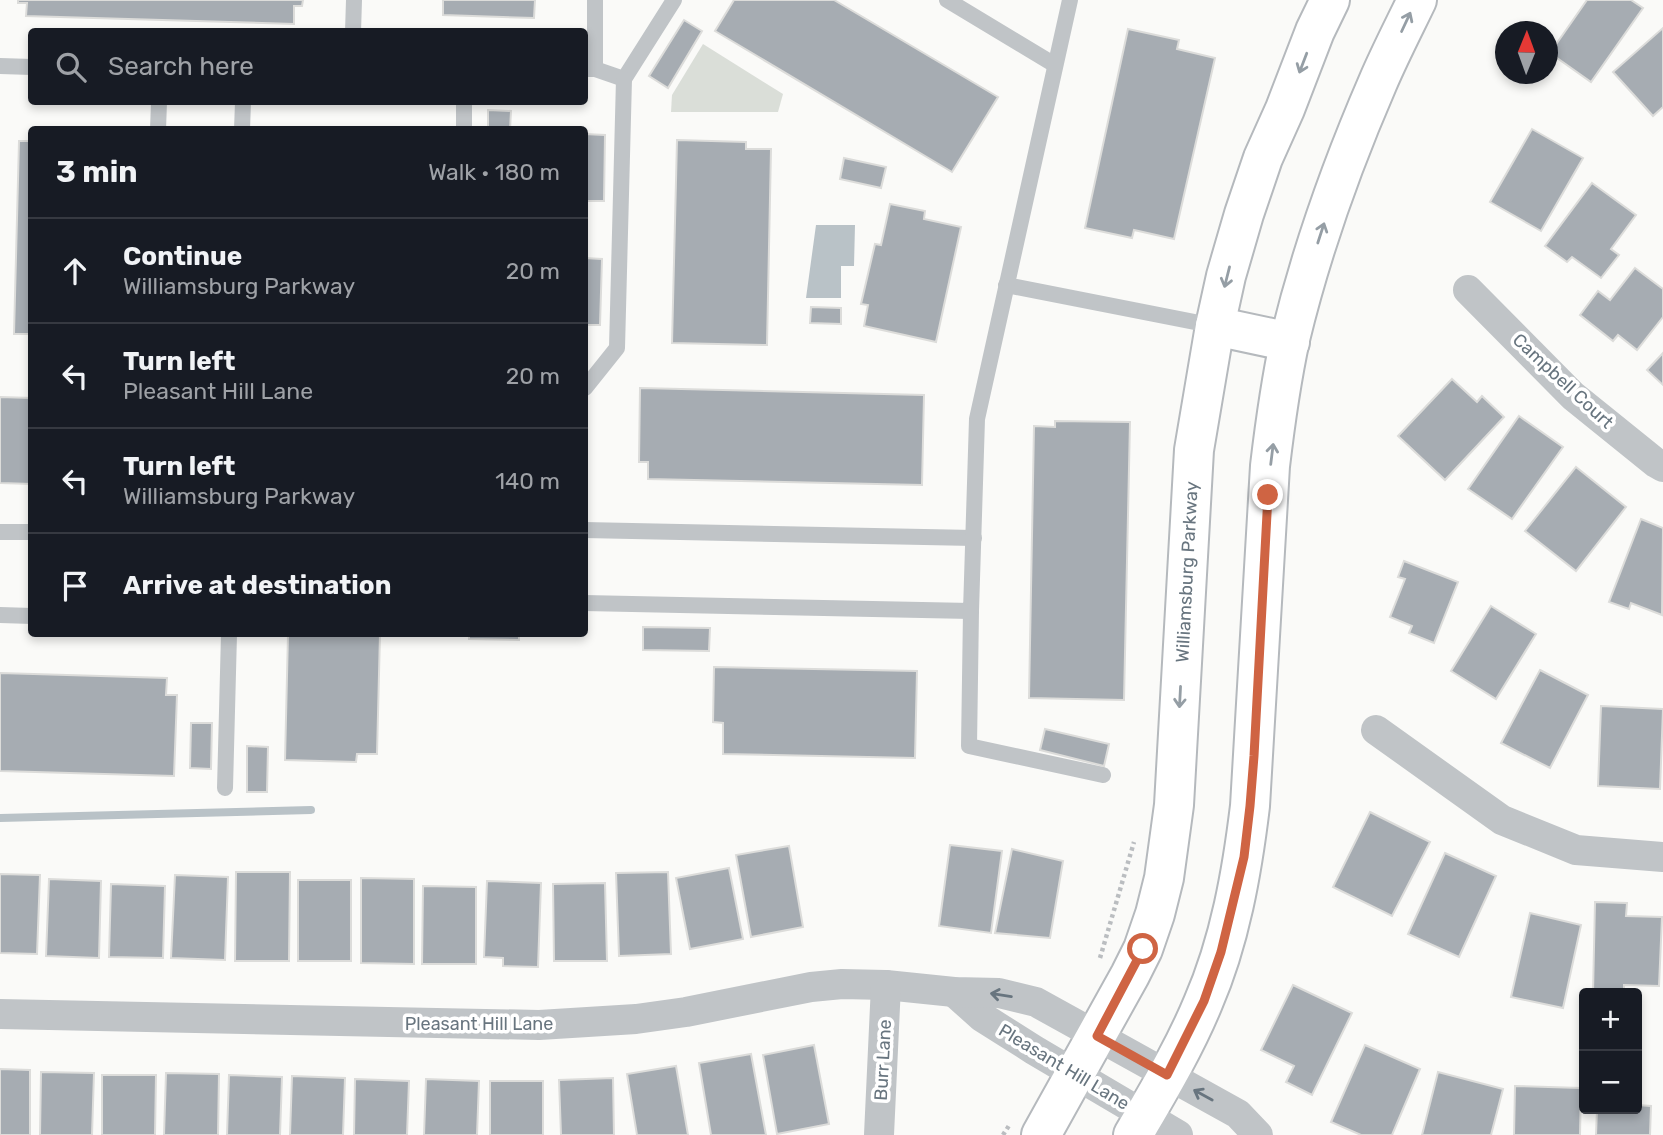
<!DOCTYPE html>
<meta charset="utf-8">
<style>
body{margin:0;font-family:Rubik,sans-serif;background:#20242c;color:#f1f3f6}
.controls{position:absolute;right:21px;bottom:21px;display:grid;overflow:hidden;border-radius:7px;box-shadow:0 4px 10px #0003}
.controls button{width:63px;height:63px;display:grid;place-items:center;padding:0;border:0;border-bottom:2px solid #363941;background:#171b24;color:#f1f3f6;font:35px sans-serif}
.compass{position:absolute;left:1495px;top:21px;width:63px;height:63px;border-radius:50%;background:#171b24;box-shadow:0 4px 10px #0003;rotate:1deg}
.stop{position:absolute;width:21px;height:21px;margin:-16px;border:5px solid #cf6443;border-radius:50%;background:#fff}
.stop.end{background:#cf6443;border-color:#fff;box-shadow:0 2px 7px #0008}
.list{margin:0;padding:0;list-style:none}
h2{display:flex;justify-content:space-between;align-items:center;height:91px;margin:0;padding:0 28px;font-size:30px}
h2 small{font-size:23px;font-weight:400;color:#9ea1a6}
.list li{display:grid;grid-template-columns:46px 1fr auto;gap:21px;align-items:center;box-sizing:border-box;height:105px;padding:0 28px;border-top:2px solid #363941}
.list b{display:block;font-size:26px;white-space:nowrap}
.list p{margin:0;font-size:23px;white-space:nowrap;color:#9ea1a6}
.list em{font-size:23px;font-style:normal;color:#9ea1a6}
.icon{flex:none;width:38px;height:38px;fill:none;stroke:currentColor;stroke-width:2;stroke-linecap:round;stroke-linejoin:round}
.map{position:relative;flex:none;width:1663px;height:1135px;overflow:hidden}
.search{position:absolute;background:#171b24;box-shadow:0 4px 10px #0003;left:28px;top:28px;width:560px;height:77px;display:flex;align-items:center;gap:18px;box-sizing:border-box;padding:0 24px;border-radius:7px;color:#9ea1a6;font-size:26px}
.panel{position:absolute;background:#171b24;box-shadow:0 4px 10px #0003;left:28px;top:126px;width:560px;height:511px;border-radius:7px}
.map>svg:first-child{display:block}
.green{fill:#daded8}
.water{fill:#b9c2c7}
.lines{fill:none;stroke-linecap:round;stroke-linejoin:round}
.stream{stroke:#b9c2c7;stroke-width:8}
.building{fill:#a6acb2;stroke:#dcdcda;stroke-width:2}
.secondary-casing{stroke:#b5b9bd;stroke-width:42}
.path{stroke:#babdc0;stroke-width:4.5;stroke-dasharray:3.5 3.5;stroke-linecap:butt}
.lane{stroke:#c0c4c7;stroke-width:16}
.street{stroke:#c0c4c7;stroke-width:30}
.secondary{stroke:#fff;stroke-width:38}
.oneway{stroke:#959ea5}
.oneway2{stroke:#68757f}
.route{stroke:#cf6443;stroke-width:9}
.labels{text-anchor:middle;stroke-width:7;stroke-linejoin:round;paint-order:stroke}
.street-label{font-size:18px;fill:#68757f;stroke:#fff}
</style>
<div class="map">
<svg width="1663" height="1135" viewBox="0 0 1663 1135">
<rect width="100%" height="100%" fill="#fafaf8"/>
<polygon class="green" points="703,44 783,94 778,112 671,112 672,95"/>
<polygon class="water" points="816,225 855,225 854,266 841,266 841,298 806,298"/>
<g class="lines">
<polyline class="stream" points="0,818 311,810"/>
</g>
<g class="building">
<polygon points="18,0 303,0 302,6 294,6 294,24 26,16 27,3 18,3"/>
<polygon points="443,0 535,0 534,18 443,15"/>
<polygon points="734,0 834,0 998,97 952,172 715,31"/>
<polygon points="1587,0 1631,0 1643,8 1591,82 1550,53"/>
<polygon points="684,20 702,31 668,88 649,76"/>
<polygon points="1663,28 1663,107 1653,116 1613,72"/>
<polygon points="1128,29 1179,40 1177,49 1215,58 1174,239 1134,230 1132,238 1085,228"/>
<polygon points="488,110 511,111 510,130 488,130"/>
<polygon points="1532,129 1583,158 1541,231 1490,202"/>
<polygon points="584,134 605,135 604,201 584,201"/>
<polygon points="677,140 746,142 746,149 771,149 767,345 672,343"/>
<polygon points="19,141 32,141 32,334 14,334"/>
<polygon points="844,158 886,167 881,188 840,179"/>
<polygon points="1592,183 1636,215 1611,249 1619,255 1601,278 1572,257 1567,262 1545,246"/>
<polygon points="890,204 925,211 924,219 961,227 936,342 864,326 868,305 861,304 875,244 881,245"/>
<polygon points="584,258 602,259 600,325 584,325"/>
<polygon points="1635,268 1663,289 1663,317 1637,350 1618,335 1613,341 1580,315 1598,291 1610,300"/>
<polygon points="811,307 841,308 841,324 810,323"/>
<polygon points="1663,353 1663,385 1647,370"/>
<polygon points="1452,379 1477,402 1482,396 1504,417 1445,480 1398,436"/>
<polygon points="640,388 924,395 922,485 648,479 648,462 639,462"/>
<polygon points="0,397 32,398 32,484 0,483"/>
<polygon points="1519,416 1563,447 1512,519 1468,489"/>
<polygon points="1055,421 1130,422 1124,700 1029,698 1034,426 1055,427"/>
<polygon points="1576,467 1626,507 1576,571 1525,531"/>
<polygon points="1641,519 1663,528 1662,615 1631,603 1629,609 1609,602"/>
<polygon points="1404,561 1458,582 1434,643 1409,633 1412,626 1390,617 1405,579 1398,577"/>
<polygon points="1491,606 1536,634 1496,699 1451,671"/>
<polygon points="643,627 710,628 709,651 643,650"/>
<polygon points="288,634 380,634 377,754 357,754 356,762 285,760"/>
<polygon points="469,634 519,634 519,640 469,639"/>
<polygon points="714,667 917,671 915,758 723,754 723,723 713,722"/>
<polygon points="1540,670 1588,695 1550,768 1501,743"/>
<polygon points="0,673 167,678 166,695 177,695 174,776 0,771"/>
<polygon points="1601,706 1663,709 1660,789 1598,786"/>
<polygon points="191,723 212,723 211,769 190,768"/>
<polygon points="1045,729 1109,744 1104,766 1040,750"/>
<polygon points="247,746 268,747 267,792 247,792"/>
<polygon points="1370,812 1430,842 1392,916 1333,887"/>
<polygon points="950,845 1002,851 991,933 939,926"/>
<polygon points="789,846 803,927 751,937 736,855"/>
<polygon points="1012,849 1063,861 1050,938 995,933"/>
<polygon points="1445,853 1496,876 1459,957 1408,934"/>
<polygon points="729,868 743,939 690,949 676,878"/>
<polygon points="236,872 290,872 289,961 235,961"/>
<polygon points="668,872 671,954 619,956 616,873"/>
<polygon points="0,874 40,875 37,954 0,953"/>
<polygon points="175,875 228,877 225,960 171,958"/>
<polygon points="361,878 414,879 414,964 361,963"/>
<polygon points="49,879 101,881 99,958 46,956"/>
<rect x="298" y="880" width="53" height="81"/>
<polygon points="487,881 541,883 538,967 503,966 503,958 484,957"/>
<polygon points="605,883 607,961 554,961 553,884"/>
<polygon points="111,884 165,886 163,958 109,957"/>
<polygon points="423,886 476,887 476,964 422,964"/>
<polygon points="1595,902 1627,903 1626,916 1662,917 1659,986 1624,985 1624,993 1593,993"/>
<polygon points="1530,913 1581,925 1563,1008 1511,997"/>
<polygon points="1293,985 1352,1013 1312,1095 1286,1082 1294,1066 1261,1050"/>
<polygon points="814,1045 829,1124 777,1134 763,1055"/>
<polygon points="1365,1045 1420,1069 1392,1135 1361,1135 1331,1122"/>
<polygon points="751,1054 766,1135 711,1135 699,1063"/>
<polygon points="676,1066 688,1135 637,1135 627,1074"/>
<polygon points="0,1069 30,1070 30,1135 0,1135"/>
<polygon points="41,1072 94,1073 92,1135 40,1135"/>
<polygon points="1438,1072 1503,1089 1491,1135 1422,1135"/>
<polygon points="166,1073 219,1074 218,1135 164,1135"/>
<polygon points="102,1075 156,1075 155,1135 102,1135"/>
<polygon points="229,1075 282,1077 280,1135 227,1135"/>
<polygon points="292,1076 345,1078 343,1135 290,1135"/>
<polygon points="613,1078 614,1135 561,1135 559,1080"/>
<polygon points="355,1079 409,1081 407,1135 354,1135"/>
<polygon points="426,1079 479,1081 477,1135 424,1135"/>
<rect x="490" y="1081" width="53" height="54"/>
<polygon points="1515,1086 1581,1088 1580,1135 1514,1135"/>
<polygon points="1637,1105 1651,1106 1650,1135 1596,1135 1597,1109 1637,1109"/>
</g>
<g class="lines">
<defs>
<g id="secondary">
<polyline points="1215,326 1290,342"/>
<polyline points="1041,1135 1130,975 1143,949 1155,914 1164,878 1174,805 1194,450 1215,326 1226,276 1244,214 1263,158 1285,109 1315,31 1330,0"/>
<path d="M1133 1135C1158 1092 1184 1049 1203 1003 1230 941 1242 872 1250 806L1270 466C1275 424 1281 381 1290 339 1311 252 1342 165 1378 82 1390 54 1404 27 1417 0"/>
</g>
</defs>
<use href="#secondary" class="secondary-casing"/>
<g class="path">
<polyline points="1100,958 1134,842"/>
<polyline points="1003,1135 1010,1124"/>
</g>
<g class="lane">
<polyline points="947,0 1055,65"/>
<polyline points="353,32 354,0"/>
<polyline points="0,66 32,67"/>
<polyline points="587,69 595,69 595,0"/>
<polyline points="595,69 624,79 674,0"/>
<polyline points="158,130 159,102"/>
<polyline points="242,130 243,102"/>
<polyline points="464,130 464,102"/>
<polyline points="1006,285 1215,326"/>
<polyline points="585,388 617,348 624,79"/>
<polyline points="584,530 974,538"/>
<polyline points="0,532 32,532"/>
<polyline points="584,603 971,611 977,419 1070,0"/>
<polyline points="971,611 969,746 1103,775"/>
<polyline points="0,615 32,616"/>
<polyline points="225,788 229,634"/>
</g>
<g class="street">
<polyline points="1468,290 1573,396 1656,463 1663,467"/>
<polyline points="1376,730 1502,820 1576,850 1663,857"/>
<polyline points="954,992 982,1017 1034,1050 1178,1135"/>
<polyline points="0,1014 539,1025 636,1019 686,1012 811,987 842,984 886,985 954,992 999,993 1036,1002 1238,1114 1258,1135"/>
<polyline points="879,1135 886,985"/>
</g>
<use href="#secondary" class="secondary"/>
</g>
<defs><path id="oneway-shaft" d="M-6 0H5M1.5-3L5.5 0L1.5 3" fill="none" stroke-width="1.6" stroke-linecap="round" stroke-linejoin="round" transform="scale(1.75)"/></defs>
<g class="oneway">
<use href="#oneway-shaft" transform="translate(1406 22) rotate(-65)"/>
<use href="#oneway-shaft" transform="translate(1303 63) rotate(111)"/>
<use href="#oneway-shaft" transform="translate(1321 233) rotate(-72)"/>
<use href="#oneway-shaft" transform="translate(1227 277) rotate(104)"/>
<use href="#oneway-shaft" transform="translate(1272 454) rotate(-83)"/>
<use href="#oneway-shaft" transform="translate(1180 697) rotate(93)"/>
</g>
<g class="oneway2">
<use href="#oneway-shaft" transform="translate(1001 995) rotate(-171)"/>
<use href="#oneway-shaft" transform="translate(1203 1095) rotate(-151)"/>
</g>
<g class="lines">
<polyline class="route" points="1143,949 1097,1036 1167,1075 1204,1001 1221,952 1244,857 1250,806 1254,756 1268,495"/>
</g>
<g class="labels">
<g class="street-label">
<text transform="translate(1563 381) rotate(43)" y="6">Campbell Court</text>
<text transform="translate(1187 572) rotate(-87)" y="6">Williamsburg Parkway</text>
<text x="479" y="1030">Pleasant Hill Lane</text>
<text transform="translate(883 1060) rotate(-87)" y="6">Burr Lane</text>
<text transform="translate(1064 1067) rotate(31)" y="6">Pleasant Hill Lane</text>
</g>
</g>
</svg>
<div class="controls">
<button>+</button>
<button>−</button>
</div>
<svg class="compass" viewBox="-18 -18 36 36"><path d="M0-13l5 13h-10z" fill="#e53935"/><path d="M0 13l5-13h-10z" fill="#9ea1a6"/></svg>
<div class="stop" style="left:1143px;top:949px"></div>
<div class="stop end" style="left:1268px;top:495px"></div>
<div class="search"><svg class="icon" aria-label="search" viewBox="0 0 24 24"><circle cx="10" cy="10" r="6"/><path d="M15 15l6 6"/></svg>Search here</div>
<section class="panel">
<h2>3 min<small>Walk · 180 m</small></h2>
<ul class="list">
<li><svg class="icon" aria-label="ahead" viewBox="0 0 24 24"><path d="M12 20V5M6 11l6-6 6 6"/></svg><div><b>Continue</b><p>Williamsburg Parkway</p></div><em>20 m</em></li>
<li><svg class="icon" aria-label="left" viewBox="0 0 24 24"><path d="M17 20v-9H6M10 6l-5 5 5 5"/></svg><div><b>Turn left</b><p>Pleasant Hill Lane</p></div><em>20 m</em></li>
<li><svg class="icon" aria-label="left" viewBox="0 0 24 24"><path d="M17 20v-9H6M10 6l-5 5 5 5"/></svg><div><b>Turn left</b><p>Williamsburg Parkway</p></div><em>140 m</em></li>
<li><svg class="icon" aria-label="arrive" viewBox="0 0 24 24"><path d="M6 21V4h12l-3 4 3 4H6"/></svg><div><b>Arrive at destination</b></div></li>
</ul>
</section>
</div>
